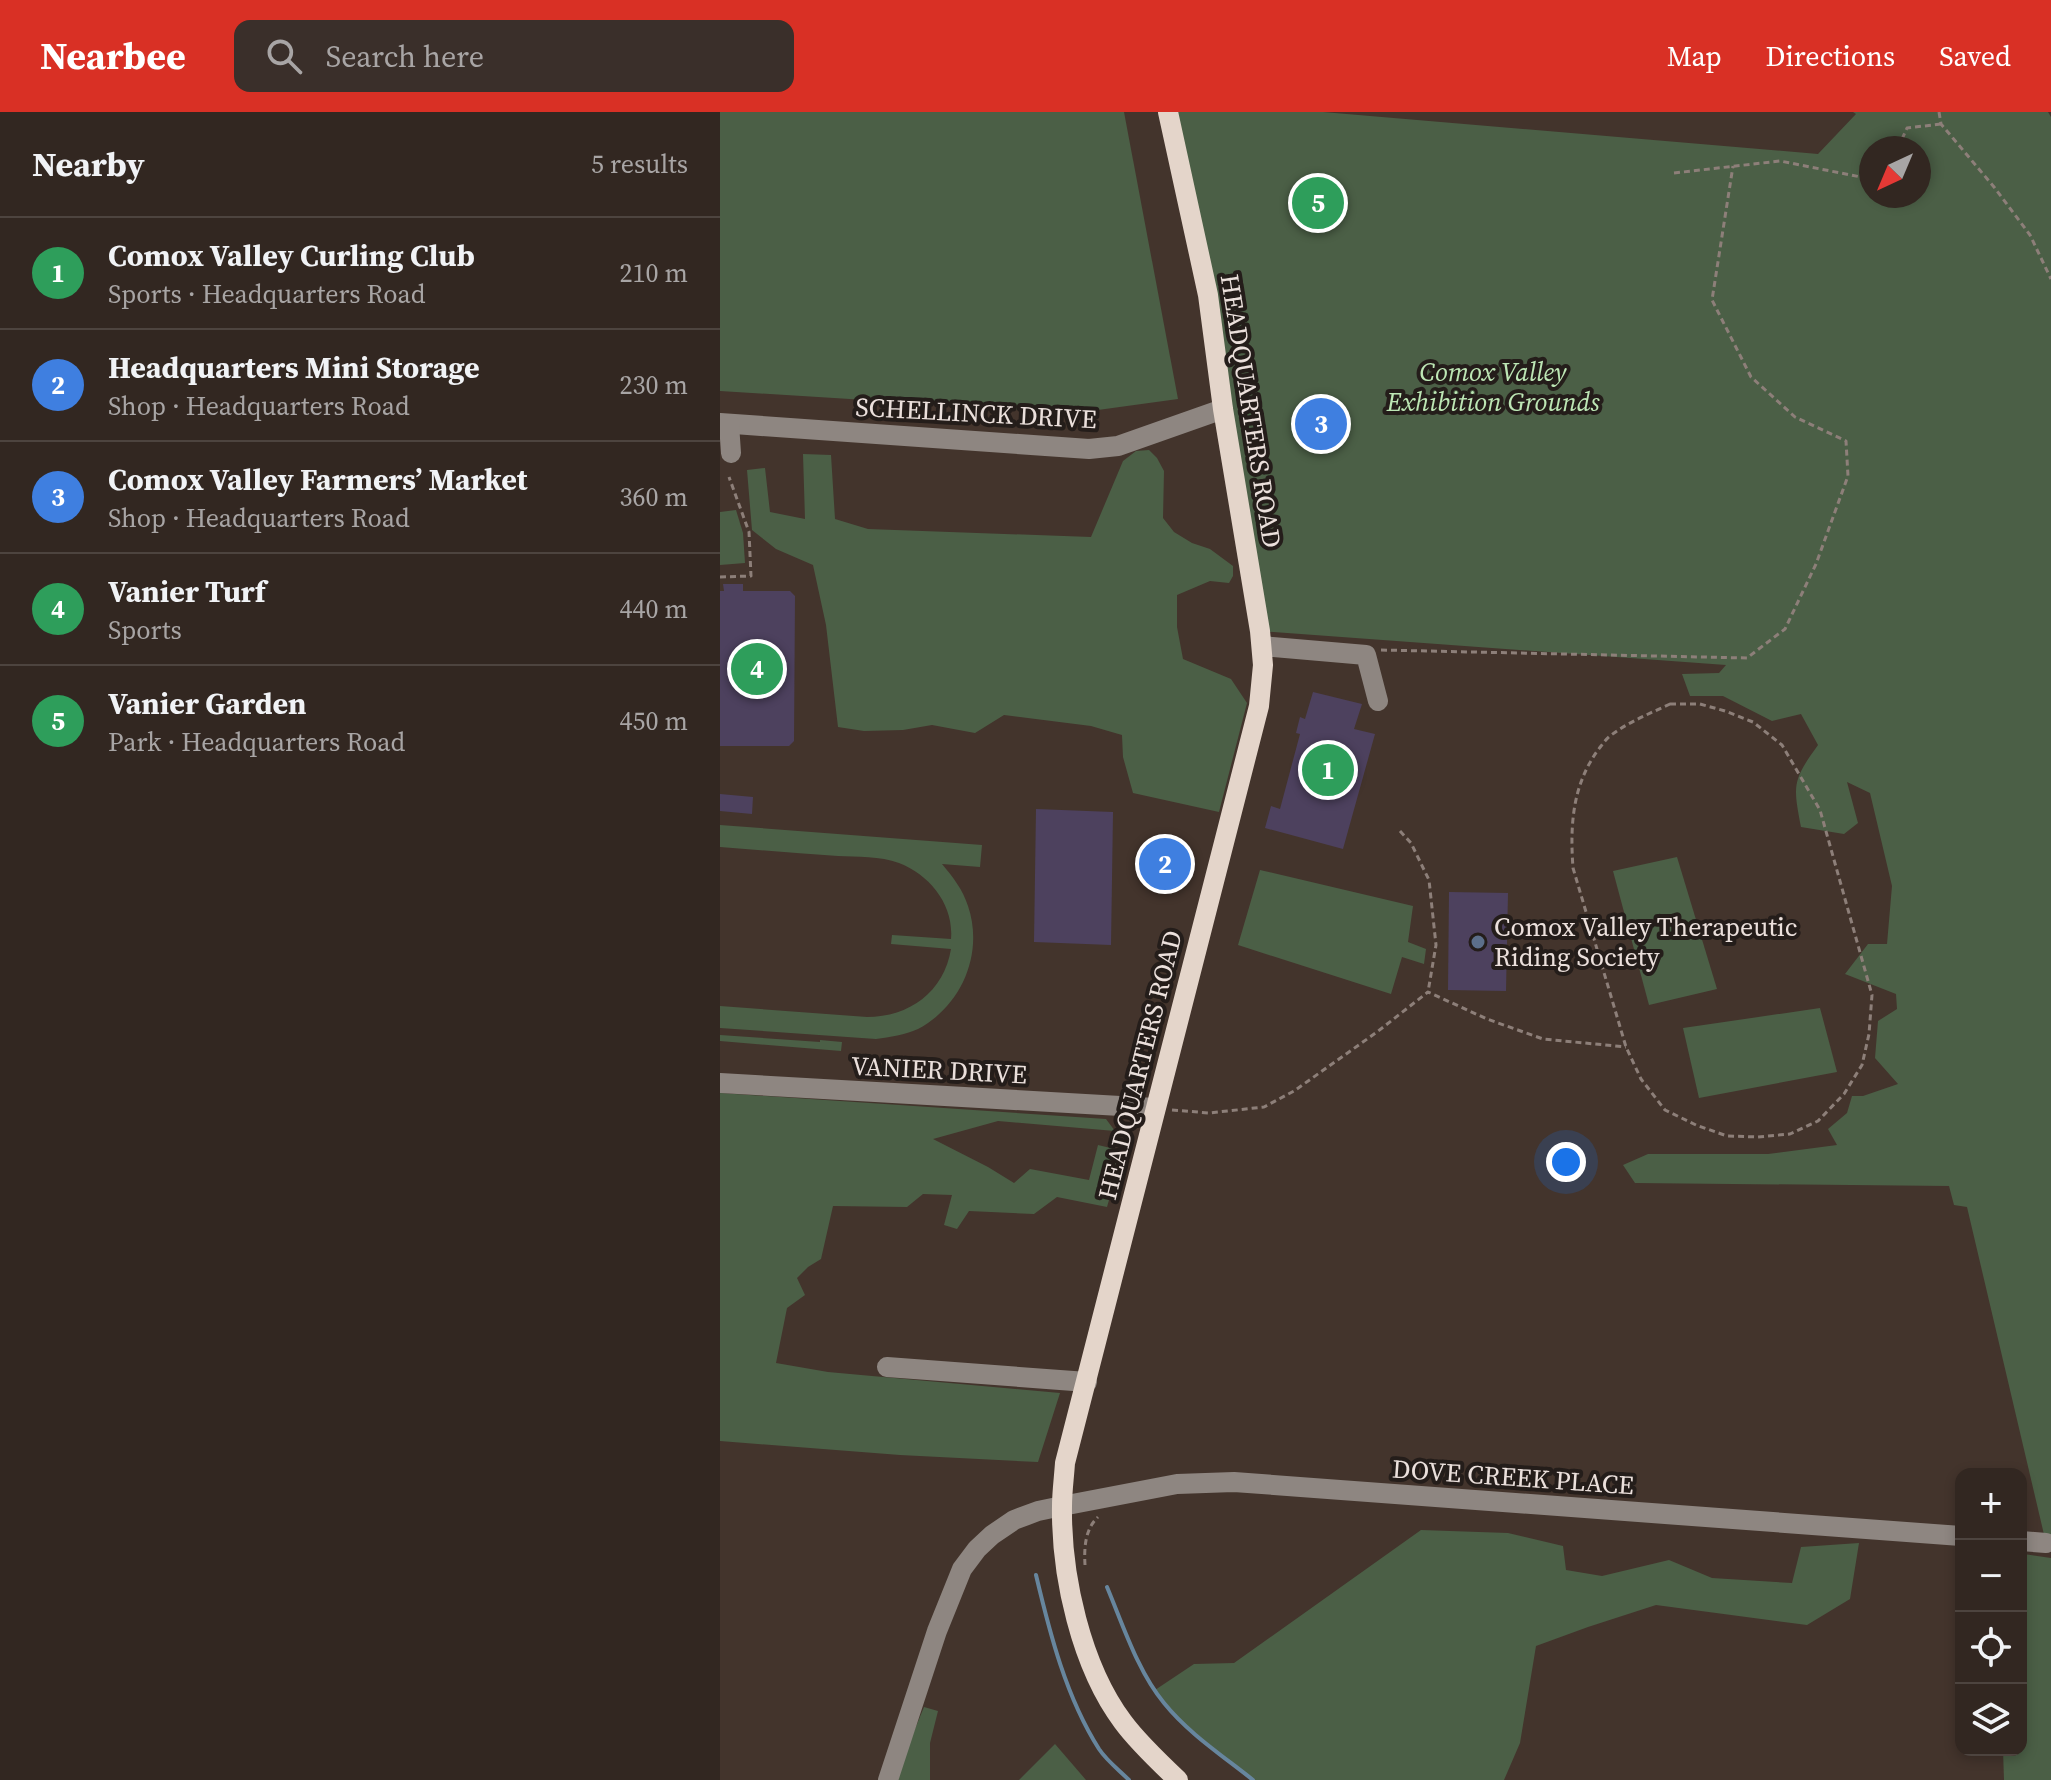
<!DOCTYPE html>
<meta charset="utf-8">
<style>
body{margin:0;font-family:"Source Serif 4",serif;background:#3a2f2a;color:#f1f3f6}
.controls{position:absolute;right:24px;bottom:24px;display:grid;overflow:hidden;border-radius:16px;box-shadow:0 4px 12px #0003}
.controls button{width:72px;height:72px;display:grid;place-items:center;padding:0;border:0;border-bottom:2px solid #4d443f;background:#322721;color:#f1f3f6;font:40px sans-serif}
.compass{position:absolute;left:1139px;top:24px;width:72px;height:72px;border-radius:50%;background:#322721;box-shadow:0 4px 12px #0003;rotate:224deg}
.you{position:absolute;left:846px;top:1050px;width:28px;height:28px;margin:-20px;border:6px solid #fff;border-radius:50%;background:#1a73e8;box-shadow:0 0 0 12px #1a73e833}
.badge{display:grid;place-items:center;width:52px;height:52px;border-radius:50%;background:#d93025;color:#fff;font-size:26px;font-weight:700}
.pin{position:absolute;translate:-50% -50%;border:4px solid #fff;box-shadow:0 2px 8px #0006}
.list{margin:0;padding:0;list-style:none}
h2{display:flex;justify-content:space-between;align-items:center;height:104px;margin:0;padding:0 32px;font-size:34px}
h2 small{font-size:26px;font-weight:400;color:#a8a5a5}
.list li{display:grid;grid-template-columns:52px 1fr auto;gap:24px;align-items:center;box-sizing:border-box;height:112px;padding:0 32px;border-top:2px solid #4d443f}
.list b{display:block;font-size:30px;white-space:nowrap}
.list p{margin:0;font-size:26px;white-space:nowrap;color:#a8a5a5}
.list em{font-size:26px;font-style:normal;color:#a8a5a5}
.icon{flex:none;width:44px;height:44px;fill:none;stroke:currentColor;stroke-width:2;stroke-linecap:round;stroke-linejoin:round}
.map{position:relative;flex:none;width:1331px;height:1668px;overflow:hidden}
header{display:flex;align-items:center;gap:48px;box-sizing:border-box;height:112px;padding:0 40px;background:#d93025;color:#fff}
header strong{font-size:38px}
nav{display:flex;gap:44px;margin-inline-start:auto;font-size:28px}
.search{width:560px;height:72px;background:#3a2f2a;display:flex;align-items:center;gap:20px;box-sizing:border-box;padding:0 28px;border-radius:16px;color:#a8a5a5;font-size:30px}
main{display:flex}
aside{flex:1;background:#322721}
.map>svg:first-child{display:block}
.green{fill:#4b5f46;fill-rule:evenodd}
.lines{fill:none;stroke-linecap:round;stroke-linejoin:round}
.stream{stroke:#67869e;stroke-width:4}
.building{fill:#4d415e}
.path{stroke:#8d7f79;stroke-width:3;stroke-dasharray:6 4;stroke-linecap:butt}
.minor{stroke:#8e8681;stroke-width:20}
.major{stroke:#e4d5ca;stroke-width:20}
.service-dot{fill:#5c6f8a;stroke:#241d1a;stroke-width:3}
.labels{text-anchor:middle;stroke-width:8;stroke-linejoin:round;paint-order:stroke}
.park-label{font-size:26px;font-style:italic;fill:#bde7b5;stroke:#241d1a}
.street-label{font-size:26px;fill:#ebe0dc;stroke:#241d1a}
.poi-label{font-size:26px;fill:#ebe0dc;stroke:#241d1a;text-anchor:start}
</style>
<header>
<strong>Nearbee</strong>
<div class="search"><svg class="icon" aria-label="search" viewBox="0 0 24 24"><circle cx="10" cy="10" r="6"/><path d="M15 15l6 6"/></svg>Search here</div>
<nav><a>Map</a><a>Directions</a><a>Saved</a></nav>
</header>
<main>
<aside>
<h2>Nearby<small>5 results</small></h2>
<ul class="list">
<li><span class="badge" style="background:#2e9e5b">1</span><div><b>Comox Valley Curling Club</b><p>Sports · Headquarters Road</p></div><em>210 m</em></li>
<li><span class="badge" style="background:#3f7fe0">2</span><div><b>Headquarters Mini Storage</b><p>Shop · Headquarters Road</p></div><em>230 m</em></li>
<li><span class="badge" style="background:#3f7fe0">3</span><div><b>Comox Valley Farmers’ Market</b><p>Shop · Headquarters Road</p></div><em>360 m</em></li>
<li><span class="badge" style="background:#2e9e5b">4</span><div><b>Vanier Turf</b><p>Sports</p></div><em>440 m</em></li>
<li><span class="badge" style="background:#2e9e5b">5</span><div><b>Vanier Garden</b><p>Park · Headquarters Road</p></div><em>450 m</em></li>
</ul>
</aside>
<div class="map">
<svg width="1331" height="1668" viewBox="0 0 1331 1668">
<rect width="100%" height="100%" fill="#43342c"/>
<g class="green">
<polygon points="0,0 404,0 458,287 356,301 0,279"/>
<path d="M448 0H603L1098 42 1136 2 1133 0H1328L1331 5V1431H1326L1247 1095 1234 1093 1229 1074 915 1071 903 1053 928 1042H1048L1117 1033 1108 1017 1127 1001 1132 984H1143L1178 972 1155 946 1158 909 1177 897 1176 882 1125 862 1148 832H1167L1172 774 1150 681 1127 670 1138 711 1124 722 1081 715C1073 673 1072 669 1098 633L1081 602 1052 609 1003 584H970L962 562 999 561 1006 553 540 519ZM1151 36H1199V84H1151Z"/>
<polygon points="429,338 437,346 444,359 443,406 454,420 472,431 490,437 513,454 513,464 509,471 490,469 457,483 457,515 463,547 511,567 527,591 499,700 413,681 403,645 402,623 371,614 284,603 255,621 212,613 183,618 144,619 118,615 106,513 93,453 56,437 32,418 27,358 45,356 50,400 85,407 83,342 111,343 115,407 148,417 371,425 403,349 416,339"/>
<polygon points="16,398 23,421 25,451 0,453 0,400"/>
<path d="M0 713 262 733 260 755 222 752C233 765 243 778 248 794 264 841 242 894 198 917 185 923 170 925 156 927L0 916V894L147 905C189 905 224 880 231 837L171 832 172 823 231 827C234 793 210 763 179 751 160 744 137 745 118 744 78 741 39 738 0 735Z"/>
<polygon points="957,745 997,877 929,893 893,759"/>
<polygon points="540,758 693,794 688,830 706,837 704,852 682,845 671,882 518,833"/>
<polygon points="1100,896 1117,960 979,986 963,916"/>
<polygon points="0,923 100,930 100,928 122,930 121,939 0,929"/>
<polygon points="0,981 386,1007 395,1019 278,1009 213,1027 268,1055 294,1071 310,1057 369,1068 378,1033 403,1039 387,1095 337,1085 314,1102 249,1099 237,1117 224,1113 232,1083 203,1082 187,1095 113,1094 101,1147 88,1155 77,1166 85,1183 67,1196 56,1251 108,1260 340,1281 318,1350 180,1343 0,1329"/>
<polygon points="701,1418 788,1421 843,1434 846,1458 882,1464 949,1448 992,1466 1072,1471 1081,1435 1139,1431 1130,1487 1087,1513 936,1493 868,1515 816,1534 800,1631 784,1668 533,1668 462,1610 435,1578 474,1552 514,1551"/>
<polygon points="1303,1442 1331,1446 1331,1668 1284,1668 1283,1638 1301,1638 1301,1462"/>
<polygon points="204,1595 218,1599 210,1631 210,1668 174,1668"/>
<polygon points="335,1632 366,1668 299,1668"/>
</g>
<g class="lines">
<g class="stream">
<path d="M316 1463C330 1522 346 1585 379 1637 387 1649 399 1658 409 1668"/>
<path d="M387 1475C403 1513 418 1560 444 1591 468 1621 503 1644 533 1668"/>
</g>
</g>
<g class="building">
<polygon points="3,472 23,472 23,479 70,479 75,484 74,629 69,634 0,634 0,479 4,479"/>
<polygon points="593,580 642,592 634,617 655,622 623,737 545,716 551,694 560,697 580,622 576,621 580,605 585,607"/>
<polygon points="0,682 33,685 32,702 0,699"/>
<polygon points="316,697 393,700 391,833 314,830"/>
<polygon points="729,780 788,781 786,879 728,878"/>
</g>
<g class="lines">
<g class="path">
<polyline points="1219,0 1221,12 1274,75 1310,123 1331,167"/>
<polyline points="1178,36 1187,16 1221,12"/>
<polyline points="954,61 1060,49 1151,67"/>
<polyline points="0,465 31,464 29,420 9,365"/>
<polyline points="661,538 1027,546 1065,517 1096,452 1128,364 1126,329 1075,305 1031,265 992,188 1013,54"/>
<path d="M950 592H980L1005 599 1033 610 1062 633 1100 698 1152 883 1149 922 1142 953 1124 982 1098 1009 1070 1022 1038 1025 1007 1024 976 1013 945 998 921 967 906 935 853 756C850 714 852 674 878 638 882 633 885 628 890 624 908 610 929 602 950 592Z"/>
<polyline points="680,719 691,731 709,768 716,833 708,880"/>
<polyline points="452,998 489,1001 544,995 574,979 657,920 708,880 767,907 823,927 906,935"/>
<path d="M365 1453C364 1436 365 1417 378 1405"/>
</g>
<g class="minor">
<polyline points="0,311 369,337 398,334 503,297"/>
<polyline points="9,312 11,341"/>
<polyline points="542,534 646,543 658,589"/>
<polyline points="0,971 435,996"/>
<polyline points="167,1255 367,1270"/>
<polyline points="1301,1429 1326,1431"/>
<polyline points="168,1668 217,1519 242,1457 257,1437 272,1423 294,1408 318,1399 342,1394 457,1372 514,1370 1241,1424"/>
</g>
<path class="major" d="M448 0 488 183 503 297 540 519 543 553 539 594 345 1351C344 1366 342 1380 342 1394 341 1464 361 1554 403 1610 417 1629 441 1652 458 1668"/>
</g>
<circle class="service-dot" cx="758" cy="830" r="8"/>
<g class="labels">
<g class="park-label">
<text x="773" y="269">Comox Valley<tspan x="773" dy="30">Exhibition Grounds</tspan></text>
</g>
<g class="street-label">
<text transform="translate(531 299) rotate(81)" y="9">HEADQUARTERS ROAD</text>
<text transform="translate(256 301) rotate(3)" y="9">SCHELLINCK DRIVE</text>
<text transform="translate(420 953) rotate(-76)" y="9">HEADQUARTERS ROAD</text>
<text transform="translate(219 958) rotate(3)" y="9">VANIER DRIVE</text>
<text transform="translate(793 1365) rotate(4)" y="9">DOVE CREEK PLACE</text>
</g>
<g class="poi-label">
<text x="774" y="824">Comox Valley Therapeutic<tspan x="774" dy="30">Riding Society</tspan></text>
</g>
</g>
</svg>
<div class="controls">
<button>+</button>
<button>−</button>
<button><svg class="icon" aria-label="locate" viewBox="0 0 24 24"><circle cx="12" cy="12" r="6"/><path d="M12 2v4M12 18v4M2 12h4M18 12h4"/></svg></button>
<button><svg class="icon" aria-label="layers" viewBox="0 0 24 24"><path d="M12 4l9 5-9 5-9-5zM3 14l9 5 9-5"/></svg></button>
</div>
<svg class="compass" viewBox="-18 -18 36 36"><path d="M0-13l5 13h-10z" fill="#e53935"/><path d="M0 13l5-13h-10z" fill="#a8a5a5"/></svg>
<div class="you"></div>
<div class="pin badge" style="left:608px;top:658px;background:#2e9e5b">1</div>
<div class="pin badge" style="left:445px;top:752px;background:#3f7fe0">2</div>
<div class="pin badge" style="left:601px;top:312px;background:#3f7fe0">3</div>
<div class="pin badge" style="left:37px;top:557px;background:#2e9e5b">4</div>
<div class="pin badge" style="left:598px;top:91px;background:#2e9e5b">5</div>
</div>
</main>
